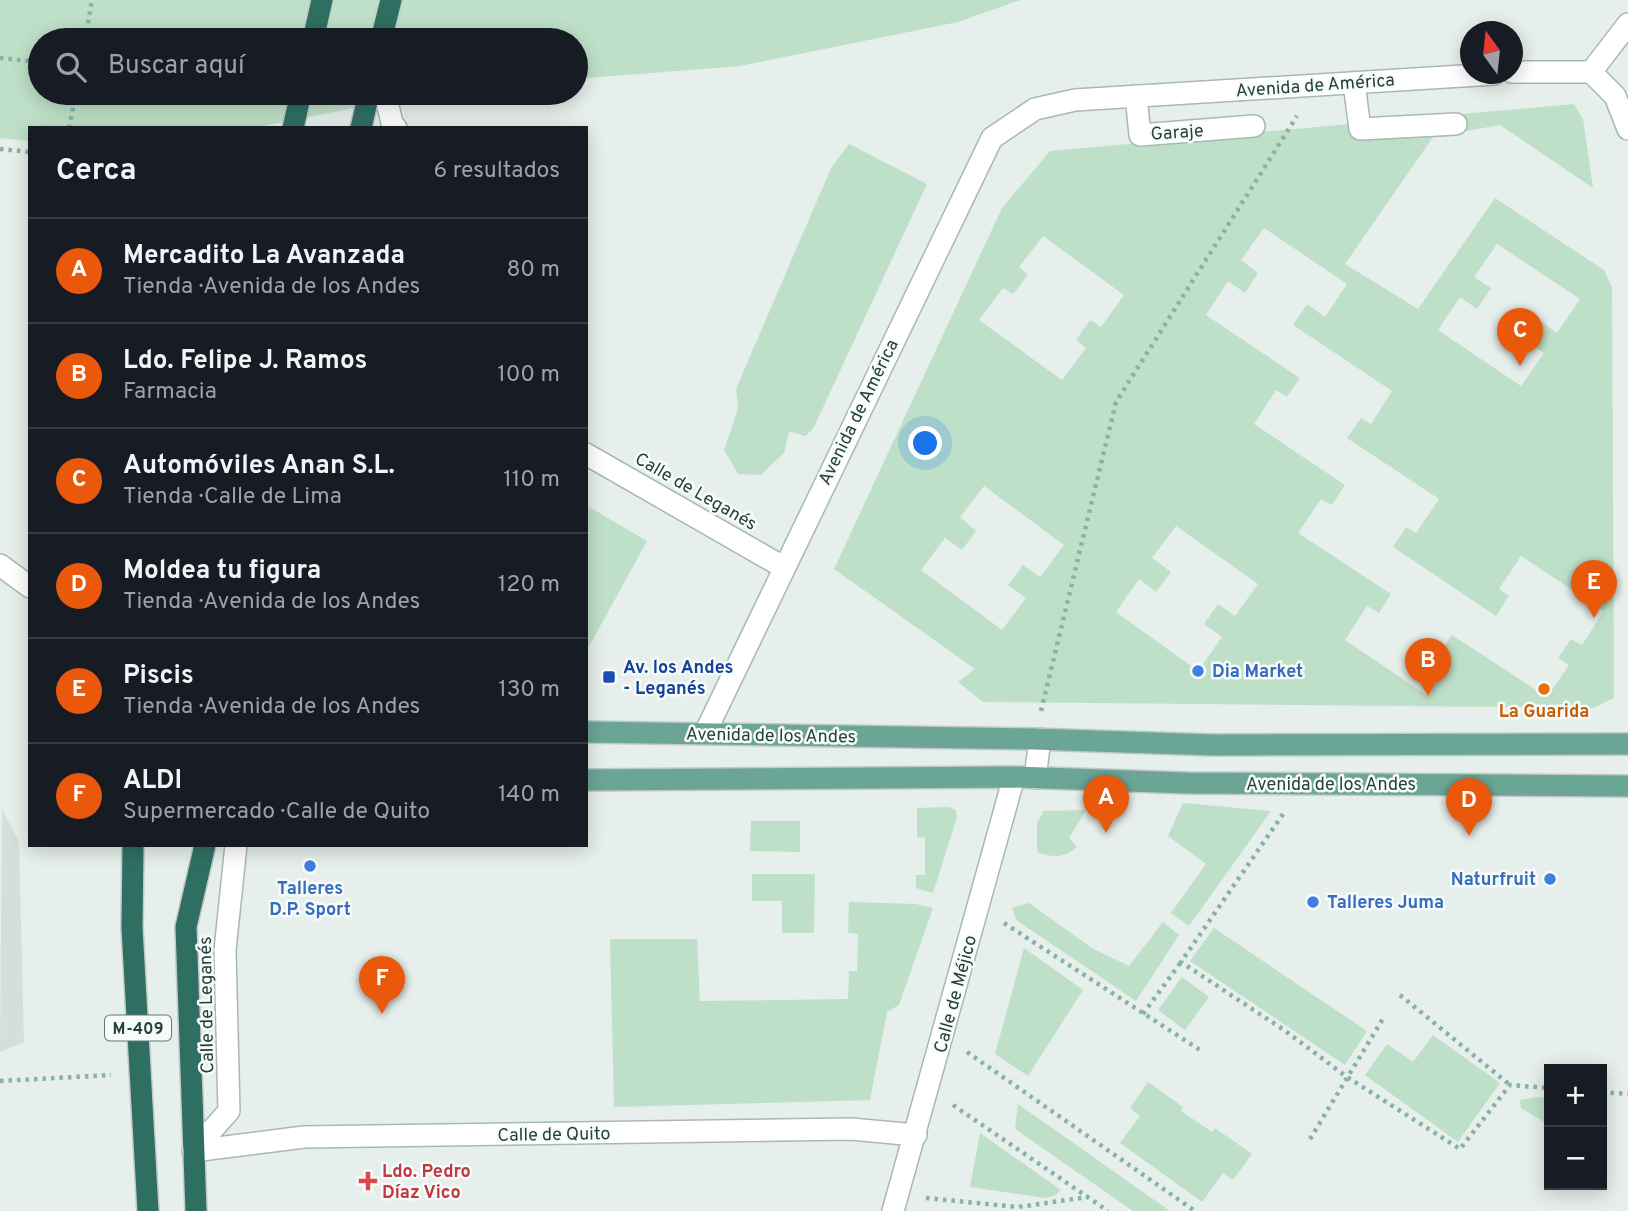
<!DOCTYPE html>
<html lang="es">
<meta charset="utf-8">
<style>
body{margin:0;font-family:Overpass,sans-serif;background:#20242c;color:#f1f3f6}
.controls{position:absolute;right:21px;bottom:21px;display:grid;overflow:hidden;border-radius:0px;box-shadow:0 4px 18px #0003}
.controls button{width:63px;height:63px;display:grid;place-items:center;padding:0;border:0;border-bottom:2px solid #363941;background:#171b24;color:#f1f3f6;font:35px sans-serif}
.compass{position:absolute;left:1460px;top:21px;width:63px;height:63px;border-radius:50%;background:#171b24;box-shadow:0 4px 18px #0003;rotate:345deg}
.you{position:absolute;left:926px;top:444px;width:24px;height:24px;margin:-18px;border:5px solid #fff;border-radius:50%;background:#1a73e8;box-shadow:0 0 0 10px #1a73e833}
.badge{display:grid;place-items:center;width:46px;height:46px;border-radius:50%;background:#ea580c;color:#fff;font-size:23px;font-weight:700}
.pin{position:absolute;translate:-50% -58px;filter:drop-shadow(0 2px 4px #0008)}
.pin::after{content:'';position:absolute;top:37px;width:24px;height:21px;background:inherit;clip-path:polygon(0 0,100% 0,50% 100%)}
.list{margin:0;padding:0;list-style:none}
h2{display:flex;justify-content:space-between;align-items:center;height:91px;margin:0;padding:0 28px;font-size:30px}
h2 small{font-size:23px;font-weight:400;color:#9ea1a6}
.list li{display:grid;grid-template-columns:46px 1fr auto;gap:21px;align-items:center;box-sizing:border-box;height:105px;padding:0 28px;border-top:2px solid #363941}
.list b{display:block;font-size:26px;white-space:nowrap}
.list p{margin:0;font-size:23px;white-space:nowrap;color:#9ea1a6}
.list em{font-size:23px;font-style:normal;color:#9ea1a6}
.icon{flex:none;width:38px;height:38px;fill:none;stroke:currentColor;stroke-width:2;stroke-linecap:round;stroke-linejoin:round}
.map{position:relative;flex:none;width:1628px;height:1211px;overflow:hidden}
.search{position:absolute;background:#171b24;box-shadow:0 4px 18px #0003;left:28px;top:28px;width:560px;height:77px;display:flex;align-items:center;gap:18px;box-sizing:border-box;padding:0 24px;border-radius:38px;color:#9ea1a6;font-size:26px}
.panel{position:absolute;background:#171b24;box-shadow:0 4px 18px #0003;left:28px;top:126px;width:560px;height:721px;border-radius:0px}
.map>svg:first-child{display:block}
.built{fill:#d4dfda}
.green{fill:#bfe0c8;fill-rule:evenodd}
.lines{fill:none;stroke-linecap:round;stroke-linejoin:round}
.minor-casing{stroke:#a8b8b2;stroke-width:24}
.major-casing{stroke:#c2cac8;stroke-width:24}
.highway-casing{stroke:#c2cac8;stroke-width:24}
.path{stroke:#86b3a5;stroke-width:4.5;stroke-dasharray:3.5 5;stroke-linecap:butt}
.minor{stroke:#fff;stroke-width:21}
.major{stroke:#6aa596;stroke-width:21}
.highway{stroke:#2f6f62;stroke-width:21}
.shop-dot{fill:#3f7fe0;stroke:#f7fbf9;stroke-width:2.5}
.transit-dot{fill:#1a4fb4;stroke:#f7fbf9;stroke-width:2.5}
.food-dot{fill:#e8710a;stroke:#f7fbf9;stroke-width:2.5}
.health-dot{fill:#e0444e;stroke:#f7fbf9;stroke-width:2.5}
.labels{text-anchor:middle;stroke-width:5;stroke-linejoin:round;paint-order:stroke}
.shield{fill:#f7fbf9;stroke:#637a73;stroke-width:2}
.shield-label{font-size:16px;font-weight:bold;fill:#24423a}
.street-label{font-size:18px;fill:#24423a;stroke:#f7fbf9}
.transit-label{font-size:18px;font-weight:bold;fill:#164399;stroke:#f7fbf9;text-anchor:start}
.shop-label{font-size:18px;font-weight:bold;fill:#366cbe;stroke:#f7fbf9;text-anchor:start}
.food-label{font-size:18px;font-weight:bold;fill:#c56008;stroke:#f7fbf9}
.health-label{font-size:18px;font-weight:bold;fill:#be3a42;stroke:#f7fbf9;text-anchor:start}
</style>
<div class="map">
<svg width="1628" height="1211" viewBox="0 0 1628 1211">
<rect width="100%" height="100%" fill="#e6efeb"/>
<polygon class="built" points="2,809 19,842 24,1042 0,1052"/>
<g class="green">
<polygon points="0,0 1020,0 958,22 740,66 576,79 576,40 40,40 40,93 429,93 253,128 30,128 30,141 0,138"/>
<path d="M1574 104 1583 119 1593 188 1500 125 1433 137 1345 264 1418 309 1495 198 1604 270 1612 288 1614 698 1593 708 983 702 958 682 975 669 834 569 1002 208 1050 151ZM1264 228 1347 284 1325 317 1307 304 1293 325 1392 391 1371 424 1361 418 1347 438 1439 499 1416 533 1406 527 1393 547 1496 616 1509 596 1499 589 1521 556 1604 611 1582 645 1571 639 1558 658 1569 665 1547 697 1452 635 1439 654 1450 662 1428 696 1345 640 1367 606 1379 613 1391 594 1298 533 1321 499 1332 505 1345 485 1254 424 1276 390 1287 397 1300 378 1206 315 1228 281 1245 293 1258 273 1241 260ZM1043 236 1124 295 1101 327 1090 320 1076 340 1086 348 1062 380 979 320 1003 288 1013 294 1028 275 1019 267ZM1497 244 1580 299 1557 333 1540 321 1527 341 1544 353 1521 386 1438 330 1460 297 1477 309 1491 288 1474 277ZM984 486 1064 545 1040 577 1023 565 1008 585 1026 598 1002 630 921 570 945 538 962 550 976 531 960 517ZM1176 526 1258 584 1235 616 1218 604 1204 624 1222 637 1198 671 1116 612 1139 579 1156 592 1171 572 1152 558Z"/>
<polygon points="849,144 927,184 813,429 805,436 789,431 784,453 761,475 738,474 724,450 738,409 736,389 831,168"/>
<polygon points="586,505 647,541 586,652"/>
<polygon points="1183,803 1271,811 1189,926 1171,913 1206,864 1168,836"/>
<polygon points="949,807 956,810 957,817 933,893 916,888 916,875 925,875 925,838 917,837 917,808"/>
<path d="M1086 810 1069 838 1077 847C1064 858 1053 858 1037 852V822L1044 811Z"/>
<polygon points="751,821 800,821 800,852 750,851"/>
<polygon points="752,874 815,874 814,933 782,933 782,901 752,901"/>
<polygon points="849,902 916,904 933,908 899,1005 887,1012 870,1100 614,1107 610,939 697,939 700,1001 848,999 849,971 857,971 858,934 848,933"/>
<polygon points="1029,903 1092,948 1129,966 1163,922 1179,935 1136,1001 1016,920 1012,908"/>
<polygon points="1214,928 1367,1031 1345,1065 1190,961"/>
<polygon points="1024,948 1083,990 1028,1076 995,1054"/>
<polygon points="1182,977 1209,997 1185,1030 1158,1010"/>
<polygon points="1433,1035 1500,1083 1458,1142 1365,1075 1387,1044 1413,1062"/>
<polygon points="1148,1082 1183,1107 1181,1111 1212,1132 1215,1128 1252,1154 1233,1180 1223,1173 1202,1202 1120,1143 1140,1116 1130,1108"/>
<polygon points="1538,1097 1549,1099 1549,1125 1521,1108 1520,1100"/>
<polygon points="1018,1104 1170,1211 1133,1211 1015,1129"/>
<polygon points="980,1133 1061,1190 1056,1195 1045,1198 970,1187"/>
</g>
<g class="lines">
<defs>
<g id="minor">
<polyline points="1512,72 1591,72"/>
<polyline points="1591,72 1615,96 1628,129"/>
<polyline points="1591,72 1628,24"/>
<polyline points="1354,83 1360,129 1456,124"/>
<polyline points="385,93 392,123 396,128"/>
<polyline points="1136,96 1140,135 1254,126"/>
<polyline points="586,454 783,567"/>
<polyline points="0,565 30,587"/>
<polyline points="705,733 992,138 1035,109 1075,100 1494,74"/>
<polyline points="1035,778 1040,739"/>
<polyline points="193,1151 304,1137 851,1129 916,1135"/>
<polyline points="193,1151 229,1111 225,950 236,845"/>
<polyline points="893,1211 1014,777"/>
</g>
<g id="major">
<polyline points="586,732 1034,739 1214,745 1628,744"/>
<polyline points="586,780 1014,777 1186,783 1628,786"/>
</g>
<g id="highway">
<polyline points="313,40 322,0"/>
<polyline points="381,40 391,0"/>
<polyline points="293,128 301,93"/>
<polyline points="361,128 369,93"/>
<polyline points="133,845 132,928 148,1211"/>
<polyline points="196,1211 186,927 205,845"/>
</g>
</defs>
<use href="#minor" class="minor-casing"/>
<use href="#major" class="major-casing"/>
<use href="#highway" class="highway-casing"/>
<g class="path">
<polyline points="85,40 92,0"/>
<polyline points="0,58 40,62"/>
<polyline points="69,128 76,93"/>
<polyline points="0,149 30,152"/>
<polyline points="1041,711 1116,402 1297,116"/>
<polyline points="1283,814 1181,962 1284,1030 1347,1077 1460,1149 1510,1085 1549,1088"/>
<polyline points="1004,923 1200,1050"/>
<polyline points="1400,995 1510,1085"/>
<polyline points="1143,1014 1181,962"/>
<polyline points="967,1052 1195,1211"/>
<polyline points="0,1081 111,1075"/>
<polyline points="1602,1092 1628,1094"/>
<polyline points="953,1105 1108,1211"/>
<polyline points="1310,1139 1384,1017"/>
<polyline points="926,1198 1018,1207 1088,1197"/>
</g>
<use href="#minor" class="minor"/>
<use href="#major" class="major"/>
<use href="#highway" class="highway"/>
</g>
<g class="shop-dot">
<circle cx="1198" cy="671" r="7"/>
<circle cx="310" cy="866" r="7"/>
<circle cx="1550" cy="879" r="7"/>
<circle cx="1313" cy="902" r="7"/>
</g>
<rect class="transit-dot" x="602" y="670" width="14" height="14" rx="3.5"/>
<circle class="food-dot" cx="1544" cy="689" r="7"/>
<path class="health-dot" d="M364.5 1170.5h7v7h7v7h-7v7h-7v-7h-7v-7h7z"/>
<g class="labels">
<rect class="shield" x="105" y="1015.5" width="66" height="25" rx="5"/>
<g class="shield-label">
<text x="138" y="1034">M-409</text>
</g>
<g class="street-label">
<text transform="translate(1315 85) rotate(-4)" y="6">Avenida de América</text>
<text transform="translate(1177 132) rotate(-4)" y="6">Garaje</text>
<text transform="translate(858 412) rotate(-64)" y="6">Avenida de América</text>
<text transform="translate(696 491) rotate(30)" y="6">Calle de Leganés</text>
<text transform="translate(771 735) rotate(1)" y="6">Avenida de los Andes</text>
<text x="1331" y="790">Avenida de los Andes</text>
<text transform="translate(955 994) rotate(-75)" y="6">Calle de Méjico</text>
<text transform="translate(206 1005) rotate(-91)" y="6">Calle de Leganés</text>
<text transform="translate(554 1134) rotate(-1)" y="6">Calle de Quito</text>
</g>
<g class="transit-label">
<text x="623" y="673">Av. los Andes<tspan x="623" dy="21">- Leganés</tspan></text>
</g>
<g class="shop-label">
<text x="1212" y="677">Dia Market</text>
<text x="1536" y="885" text-anchor="end">Naturfruit</text>
<text x="310" y="894" text-anchor="middle">Talleres<tspan x="310" dy="21">D.P. Sport</tspan></text>
<text x="1327" y="908">Talleres Juma</text>
</g>
<g class="food-label">
<text x="1544" y="717">La Guarida</text>
</g>
<g class="health-label">
<text x="382" y="1177">Ldo. Pedro<tspan x="382" dy="21">Díaz Vico</tspan></text>
</g>
</g>
</svg>
<div class="controls">
<button>+</button>
<button>−</button>
</div>
<svg class="compass" viewBox="-18 -18 36 36"><path d="M0-13l5 13h-10z" fill="#e53935"/><path d="M0 13l5-13h-10z" fill="#9ea1a6"/></svg>
<div class="you"></div>
<div class="pin badge" style="left:1106px;top:833px">A</div>
<div class="pin badge" style="left:1428px;top:696px">B</div>
<div class="pin badge" style="left:1520px;top:366px">C</div>
<div class="pin badge" style="left:1469px;top:836px">D</div>
<div class="pin badge" style="left:1594px;top:618px">E</div>
<div class="pin badge" style="left:382px;top:1014px">F</div>
<div class="search"><svg class="icon" aria-label="search" viewBox="0 0 24 24"><circle cx="10" cy="10" r="6"/><path d="M15 15l6 6"/></svg>Buscar aquí</div>
<section class="panel">
<h2>Cerca<small>6 resultados</small></h2>
<ul class="list">
<li><span class="badge">A</span><div><b>Mercadito La Avanzada</b><p>Tienda · Avenida de los Andes</p></div><em>80 m</em></li>
<li><span class="badge">B</span><div><b>Ldo. Felipe J. Ramos</b><p>Farmacia</p></div><em>100 m</em></li>
<li><span class="badge">C</span><div><b>Automóviles Anan S.L.</b><p>Tienda · Calle de Lima</p></div><em>110 m</em></li>
<li><span class="badge">D</span><div><b>Moldea tu figura</b><p>Tienda · Avenida de los Andes</p></div><em>120 m</em></li>
<li><span class="badge">E</span><div><b>Piscis</b><p>Tienda · Avenida de los Andes</p></div><em>130 m</em></li>
<li><span class="badge">F</span><div><b>ALDI</b><p>Supermercado · Calle de Quito</p></div><em>140 m</em></li>
</ul>
</section>
</div>
